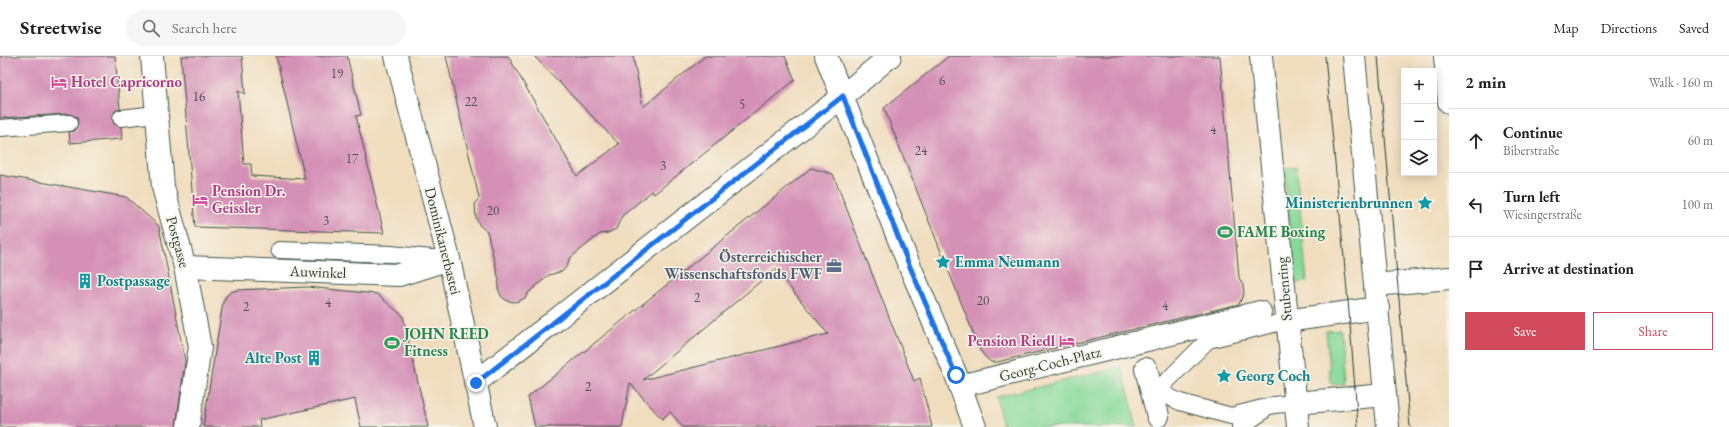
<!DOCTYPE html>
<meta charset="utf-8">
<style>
body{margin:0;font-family:"EB Garamond",serif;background:#f6f6f6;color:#202124}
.controls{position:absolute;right:12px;top:12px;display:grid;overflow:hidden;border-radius:0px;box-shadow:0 2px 10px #0003}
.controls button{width:36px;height:36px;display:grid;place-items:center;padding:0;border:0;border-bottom:1px solid #e0e0e0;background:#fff;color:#202124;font:20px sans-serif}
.stop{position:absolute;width:12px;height:12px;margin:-9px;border:3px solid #1a73e8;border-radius:50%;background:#fff}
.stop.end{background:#1a73e8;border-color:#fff;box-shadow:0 1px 4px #0008}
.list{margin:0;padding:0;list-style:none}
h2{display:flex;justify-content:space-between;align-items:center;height:52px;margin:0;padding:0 16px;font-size:17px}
h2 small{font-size:13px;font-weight:400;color:#757577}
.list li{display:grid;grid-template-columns:26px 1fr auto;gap:12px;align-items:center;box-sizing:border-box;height:64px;padding:0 16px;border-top:1px solid #e0e0e0}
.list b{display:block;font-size:15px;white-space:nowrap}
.list p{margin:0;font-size:13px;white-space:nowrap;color:#757577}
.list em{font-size:13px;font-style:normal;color:#757577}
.actions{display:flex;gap:8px;padding:12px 16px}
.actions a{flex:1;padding:9px 0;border:1px solid #d1495b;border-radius:0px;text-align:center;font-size:14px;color:#d1495b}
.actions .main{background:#d1495b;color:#fff}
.icon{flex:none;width:22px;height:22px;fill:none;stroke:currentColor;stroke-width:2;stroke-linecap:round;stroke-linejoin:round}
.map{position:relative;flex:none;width:1449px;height:371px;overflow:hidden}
header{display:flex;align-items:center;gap:24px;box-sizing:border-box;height:56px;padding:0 20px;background:#fff;border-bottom:1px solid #e0e0e0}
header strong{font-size:19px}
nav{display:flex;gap:22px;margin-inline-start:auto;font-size:14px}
.search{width:280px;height:36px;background:#f6f6f6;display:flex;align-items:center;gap:10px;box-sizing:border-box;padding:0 14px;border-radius:22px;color:#757577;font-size:15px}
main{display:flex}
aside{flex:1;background:#fff}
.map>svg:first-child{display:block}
.green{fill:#86d99a;stroke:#528b67}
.building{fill:#d490b6;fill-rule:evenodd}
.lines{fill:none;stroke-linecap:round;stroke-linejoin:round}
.lane-casing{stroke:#3e5549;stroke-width:18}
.street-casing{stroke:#3e5549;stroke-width:24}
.secondary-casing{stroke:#3e5549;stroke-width:24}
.lane{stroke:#fff;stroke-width:16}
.street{stroke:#fff;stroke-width:22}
.secondary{stroke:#fff;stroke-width:22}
.tram{stroke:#1f3d34;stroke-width:1}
.route{stroke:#1a73e8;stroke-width:5}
.labels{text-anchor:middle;stroke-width:3;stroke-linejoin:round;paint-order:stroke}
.number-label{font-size:13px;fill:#4c5254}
.hotel-label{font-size:15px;font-weight:bold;fill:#b23c85;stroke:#f7f3e8;text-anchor:start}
.culture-label{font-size:15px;font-weight:bold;fill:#0d838f;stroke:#f7f3e8;text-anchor:start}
.leisure-label{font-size:15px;font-weight:bold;fill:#27864d;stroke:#f7f3e8;text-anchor:start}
.street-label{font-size:15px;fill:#1f3d34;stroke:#f7f3e8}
.service-label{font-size:15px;font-weight:bold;fill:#4e5e75;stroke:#f7f3e8;text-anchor:end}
</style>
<header>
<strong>Streetwise</strong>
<div class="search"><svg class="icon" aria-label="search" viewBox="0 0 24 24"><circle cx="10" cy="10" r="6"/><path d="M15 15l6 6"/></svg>Search here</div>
<nav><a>Map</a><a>Directions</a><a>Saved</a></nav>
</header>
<main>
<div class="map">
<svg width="1449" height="371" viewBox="0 0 1449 371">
<rect width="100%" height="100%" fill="#f7f3e8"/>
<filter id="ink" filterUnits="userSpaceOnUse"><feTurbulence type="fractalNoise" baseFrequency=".025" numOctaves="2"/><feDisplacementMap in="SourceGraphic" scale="8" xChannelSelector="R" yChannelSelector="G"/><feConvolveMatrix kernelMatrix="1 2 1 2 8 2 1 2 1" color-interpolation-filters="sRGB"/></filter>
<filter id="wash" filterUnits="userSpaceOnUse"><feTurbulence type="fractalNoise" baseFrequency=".012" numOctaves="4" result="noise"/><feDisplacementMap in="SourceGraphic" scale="16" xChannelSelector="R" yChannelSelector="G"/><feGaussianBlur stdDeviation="0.9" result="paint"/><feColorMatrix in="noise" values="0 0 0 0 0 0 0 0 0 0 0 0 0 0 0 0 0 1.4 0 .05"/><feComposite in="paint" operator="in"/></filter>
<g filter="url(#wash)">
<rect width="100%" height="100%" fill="#f0ddbd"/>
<g class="green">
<polygon points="1296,111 1307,226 1297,227 1295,226 1284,112"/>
<polygon points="1340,274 1344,328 1331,328 1326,275"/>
<polygon points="1122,311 1137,371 1003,371 996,341"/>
</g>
<g id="blocks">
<g class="building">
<polygon points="0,0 115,0 120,53 115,55 112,63 114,68 121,71 122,83 70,87 69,76 75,75 78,67 77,61 69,58 0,62"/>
<polygon points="181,0 242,0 245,38 238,35 244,108 251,108 252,120 305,123 276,0 347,0 361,59 356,60 384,177 195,171"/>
<polygon points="446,0 508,0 577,120 619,88 534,0 633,0 643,51 705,0 785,0 795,24 654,138 652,135 622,160 616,173 608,177 600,178 569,203 568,208 563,215 549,219 529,236 525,242 519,245 513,246 506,244 501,240 498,232 499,224 487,175 480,170 476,162 475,148 479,142"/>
<polygon points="949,0 1220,0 1239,222 1243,229 1244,237 1239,248 997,306 991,306 985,301 980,294 884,52"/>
<path d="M811 112 833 118 914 325 920 322 932 371H683L670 356 662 363 630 327 622 371H535L528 341ZM775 213 828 278 643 324Z"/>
<polygon points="0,119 126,141 159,170 185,305 176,371 0,371"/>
<polygon points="307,231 377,238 403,260 428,371 361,371 355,343 259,364 260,371 203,371 223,246 226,240 231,236 237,234"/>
</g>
</g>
</g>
<g filter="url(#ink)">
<use href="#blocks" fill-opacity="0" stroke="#3e5549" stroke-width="1"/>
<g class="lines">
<defs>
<g id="lane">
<polyline points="121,62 156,58"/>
<polyline points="0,72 69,67"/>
<polyline points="279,194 391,198 442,203"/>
<polyline points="1286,265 1208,284 1157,335 1180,346 1231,360 1274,349 1295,347"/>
<polyline points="1240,371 1262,356"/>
</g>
<g id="street">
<polyline points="152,0 163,131 185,211 200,291 188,371"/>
<polyline points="396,0 449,203 485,371"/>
<polyline points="826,0 905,199 956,319 975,371"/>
<polyline points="1261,0 1298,371"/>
<polyline points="1445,0 1449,46"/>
<polyline points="185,211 399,219 449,203"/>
<polyline points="1375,229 1449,222"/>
<polyline points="1286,265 1378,252"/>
<polyline points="1146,313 1158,360"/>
<polyline points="475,327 843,40 890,0"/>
<polyline points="960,330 1260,256"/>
<polyline points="1295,347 1385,339"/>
</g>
<polyline id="secondary" points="1354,0 1388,371"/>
</defs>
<use href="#lane" class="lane-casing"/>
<use href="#street" class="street-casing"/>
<use href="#secondary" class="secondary-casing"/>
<use href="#lane" class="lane"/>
<use href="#street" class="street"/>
<use href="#secondary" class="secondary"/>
<g class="tram">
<polyline points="1325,0 1349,256 1358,371"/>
<polyline points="1378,0 1410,371"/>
</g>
</g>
</g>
<g class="lines" filter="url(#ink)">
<polyline class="route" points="476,327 843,40 905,199 956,319"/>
</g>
<defs>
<symbol id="hotel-bare" viewBox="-9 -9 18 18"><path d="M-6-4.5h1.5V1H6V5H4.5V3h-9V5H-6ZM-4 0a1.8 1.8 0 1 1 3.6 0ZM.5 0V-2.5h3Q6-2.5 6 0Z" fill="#d1479c" stroke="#f7f3e8" stroke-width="2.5" paint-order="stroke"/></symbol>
<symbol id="sight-bare" viewBox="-9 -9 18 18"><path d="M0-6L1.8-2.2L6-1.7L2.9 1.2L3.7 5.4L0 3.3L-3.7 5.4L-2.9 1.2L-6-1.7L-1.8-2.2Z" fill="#0f9aa8" stroke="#f7f3e8" stroke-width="2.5" paint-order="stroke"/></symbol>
<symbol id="stadium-bare" viewBox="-9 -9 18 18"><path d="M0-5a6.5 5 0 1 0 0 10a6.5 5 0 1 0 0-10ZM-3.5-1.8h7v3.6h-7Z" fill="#2e9e5b" stroke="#f7f3e8" stroke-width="2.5" paint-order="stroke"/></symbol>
<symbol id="office-bare" viewBox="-9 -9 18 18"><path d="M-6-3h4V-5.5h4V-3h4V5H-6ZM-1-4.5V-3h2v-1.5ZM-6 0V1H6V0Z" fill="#5c6f8a" stroke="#f7f3e8" stroke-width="2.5" paint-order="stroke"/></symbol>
<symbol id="building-bare" viewBox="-9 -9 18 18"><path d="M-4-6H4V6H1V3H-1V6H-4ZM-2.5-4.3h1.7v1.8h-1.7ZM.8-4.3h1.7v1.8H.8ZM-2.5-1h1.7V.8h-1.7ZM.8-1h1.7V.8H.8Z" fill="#0f9aa8" stroke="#f7f3e8" stroke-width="2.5" paint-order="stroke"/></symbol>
</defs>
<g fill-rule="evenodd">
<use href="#hotel-bare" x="48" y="15" width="22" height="22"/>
<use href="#hotel-bare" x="189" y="133" width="22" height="22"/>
<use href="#sight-bare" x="1414" y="136" width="22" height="22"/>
<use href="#stadium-bare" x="1214" y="165" width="22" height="22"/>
<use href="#sight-bare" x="932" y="195" width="22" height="22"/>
<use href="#office-bare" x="823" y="199" width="22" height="22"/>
<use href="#building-bare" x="74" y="214" width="22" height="22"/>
<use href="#hotel-bare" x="1056" y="274" width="22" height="22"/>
<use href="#stadium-bare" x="381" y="276" width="22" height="22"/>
<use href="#building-bare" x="303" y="291" width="22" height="22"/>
<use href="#sight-bare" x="1213" y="309" width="22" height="22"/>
</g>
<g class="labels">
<g class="number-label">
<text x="337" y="22">19</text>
<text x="942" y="29">6</text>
<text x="199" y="45">16</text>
<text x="471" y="50">22</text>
<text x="742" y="53">5</text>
<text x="1213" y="78">4</text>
<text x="921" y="99">24</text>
<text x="352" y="107">17</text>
<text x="663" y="114">3</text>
<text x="493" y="159">20</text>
<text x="326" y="169">3</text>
<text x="697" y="246">2</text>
<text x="983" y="249">20</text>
<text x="328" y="251">4</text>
<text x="1165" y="254">4</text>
<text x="246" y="255">2</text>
<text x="588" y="335">2</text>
</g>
<g class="hotel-label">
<text x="71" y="31">Hotel Capricorno</text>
<text x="212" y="140">Pension Dr.<tspan x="212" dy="17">Geissler</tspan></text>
<text x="1055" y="290" text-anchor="end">Pension Riedl</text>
</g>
<g class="culture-label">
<text x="1413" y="152" text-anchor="end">Ministerienbrunnen</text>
<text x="955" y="211">Emma Neumann</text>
<text x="97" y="230">Postpassage</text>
<text x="302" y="307" text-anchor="end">Alte Post</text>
<text x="1236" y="325">Georg Coch</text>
</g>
<g class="leisure-label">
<text x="1237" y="181">FAME Boxing</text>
<text x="404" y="283">JOHN REED<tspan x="404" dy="17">Fitness</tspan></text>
</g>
<g class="street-label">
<text transform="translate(443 185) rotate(76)" y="5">Dominikanerbastei</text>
<text transform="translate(178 186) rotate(75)" y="5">Postgasse</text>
<text transform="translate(318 216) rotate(2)" y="5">Auwinkel</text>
<text transform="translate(1284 233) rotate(-95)" y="5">Stubenring</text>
<text transform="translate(1050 308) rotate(-14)" y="5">Georg-Coch-Platz</text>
</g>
<g class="service-label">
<text x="822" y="206">Österreichischer<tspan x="822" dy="17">Wissenschaftsfonds FWF</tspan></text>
</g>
</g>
</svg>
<div class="controls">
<button>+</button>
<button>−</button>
<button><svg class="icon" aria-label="layers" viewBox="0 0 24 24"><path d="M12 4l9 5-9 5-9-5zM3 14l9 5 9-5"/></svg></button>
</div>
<div class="stop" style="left:956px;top:319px"></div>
<div class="stop end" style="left:476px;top:327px"></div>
</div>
<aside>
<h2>2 min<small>Walk · 160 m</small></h2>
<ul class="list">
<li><svg class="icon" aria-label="ahead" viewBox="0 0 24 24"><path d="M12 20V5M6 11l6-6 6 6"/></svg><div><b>Continue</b><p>Biberstraße</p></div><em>60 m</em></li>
<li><svg class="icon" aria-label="left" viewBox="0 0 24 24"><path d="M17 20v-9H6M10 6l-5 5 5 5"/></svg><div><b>Turn left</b><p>Wiesingerstraße</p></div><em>100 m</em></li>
<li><svg class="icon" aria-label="arrive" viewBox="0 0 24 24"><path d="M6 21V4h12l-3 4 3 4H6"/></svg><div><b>Arrive at destination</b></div></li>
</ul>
<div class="actions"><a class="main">Save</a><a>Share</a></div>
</aside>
</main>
